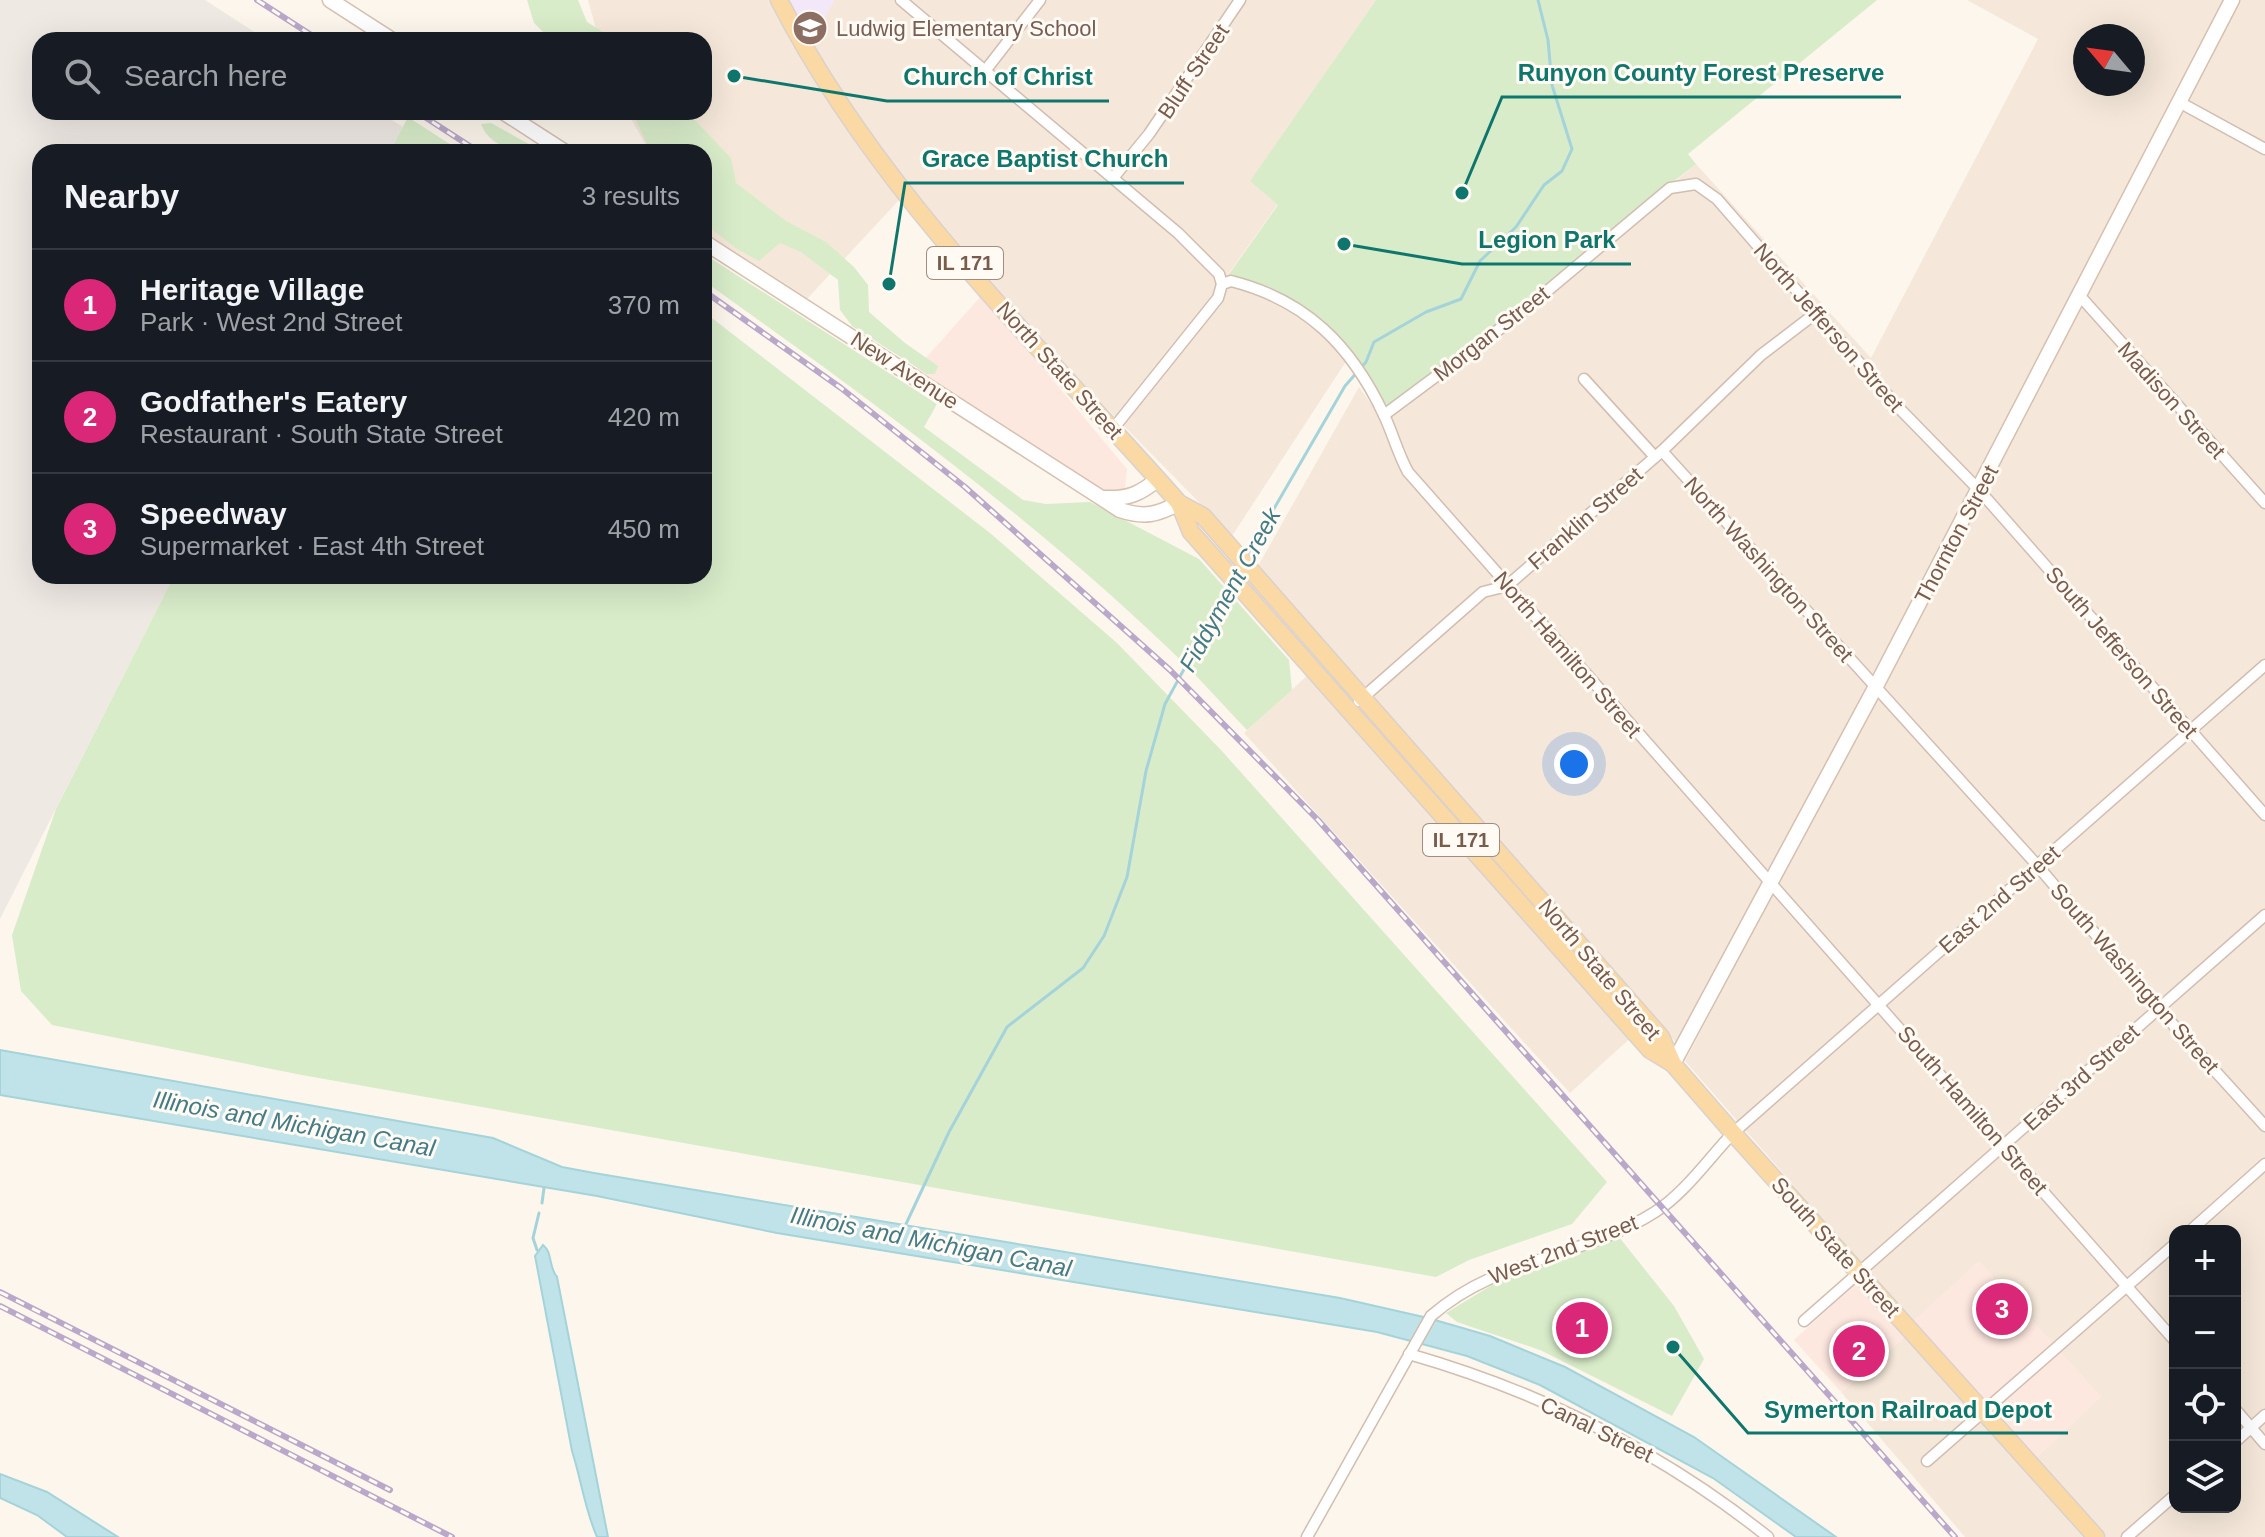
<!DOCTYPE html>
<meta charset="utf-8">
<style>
body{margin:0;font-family:Arial,sans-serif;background:#20242c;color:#f1f3f6}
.controls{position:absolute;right:24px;bottom:24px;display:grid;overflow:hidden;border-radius:16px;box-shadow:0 8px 32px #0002}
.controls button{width:72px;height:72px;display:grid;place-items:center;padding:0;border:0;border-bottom:2px solid #363941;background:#171b24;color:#f1f3f6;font:40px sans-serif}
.compass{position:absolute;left:2073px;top:24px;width:72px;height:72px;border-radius:50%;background:#171b24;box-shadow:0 8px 32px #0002;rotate:299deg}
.you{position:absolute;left:1574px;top:764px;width:28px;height:28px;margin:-20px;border:6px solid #fff;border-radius:50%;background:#1a73e8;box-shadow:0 0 0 12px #1a73e833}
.badge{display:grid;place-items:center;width:52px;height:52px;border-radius:50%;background:#db2777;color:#fff;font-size:26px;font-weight:700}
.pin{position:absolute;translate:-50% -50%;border:4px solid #fff;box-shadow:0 2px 8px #0006}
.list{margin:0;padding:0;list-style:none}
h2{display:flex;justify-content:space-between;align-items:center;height:104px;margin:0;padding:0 32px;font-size:34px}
h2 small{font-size:26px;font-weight:400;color:#9ea1a6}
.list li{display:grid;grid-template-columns:52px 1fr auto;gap:24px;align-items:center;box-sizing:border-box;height:112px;padding:0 32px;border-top:2px solid #363941}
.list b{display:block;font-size:30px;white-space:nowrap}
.list p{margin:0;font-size:26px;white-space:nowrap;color:#9ea1a6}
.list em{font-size:26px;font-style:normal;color:#9ea1a6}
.icon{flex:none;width:44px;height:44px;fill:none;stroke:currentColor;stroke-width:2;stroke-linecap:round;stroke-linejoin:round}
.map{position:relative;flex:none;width:2265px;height:1537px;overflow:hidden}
.search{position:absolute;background:#171b24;box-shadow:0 8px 32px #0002;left:32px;top:32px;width:680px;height:88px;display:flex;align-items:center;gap:20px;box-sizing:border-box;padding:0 28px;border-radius:24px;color:#9ea1a6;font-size:30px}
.panel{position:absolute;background:#171b24;box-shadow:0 8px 32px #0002;left:32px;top:144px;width:680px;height:440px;border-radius:24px}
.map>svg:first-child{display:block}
.residential{fill:#f5e8da;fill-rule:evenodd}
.commercial{fill:#fde8e0}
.industrial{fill:#efe9e4}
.education{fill:#f3e8fa}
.green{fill:#d8ecc9}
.water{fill:#bfe3e8;stroke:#a5d3da;stroke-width:2}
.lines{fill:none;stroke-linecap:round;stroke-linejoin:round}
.stream{stroke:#a5d3da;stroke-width:3}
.street-casing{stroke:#d1beb0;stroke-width:13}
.secondary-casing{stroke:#d6c0b0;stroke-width:17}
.primary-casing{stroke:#dad1cd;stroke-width:19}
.street{stroke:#fff;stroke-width:10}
.secondary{stroke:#fff;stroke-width:14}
.primary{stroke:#fbd9a5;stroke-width:16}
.rail-casing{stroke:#b9a8c9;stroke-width:6}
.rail{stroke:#fffaf3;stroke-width:3;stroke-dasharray:9;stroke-linecap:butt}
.labels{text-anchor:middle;stroke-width:6;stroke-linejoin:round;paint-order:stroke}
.shield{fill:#fffaf3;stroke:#a28b7f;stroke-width:2}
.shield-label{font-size:20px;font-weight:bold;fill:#7a5c4d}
.education-label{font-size:22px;fill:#785e54;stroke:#fffaf3;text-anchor:start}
.street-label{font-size:22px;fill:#7a5c4d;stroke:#fffaf3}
.water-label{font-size:24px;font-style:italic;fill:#437c86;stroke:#fffaf3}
.leader{fill:none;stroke:#0f766e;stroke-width:3}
.callout-dot{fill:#0f766e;stroke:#fffaf3;stroke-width:3}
.callout-label{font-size:24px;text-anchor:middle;font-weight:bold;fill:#0f766e;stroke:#fffaf3;stroke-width:6;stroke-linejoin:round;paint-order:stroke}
</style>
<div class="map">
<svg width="2265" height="1537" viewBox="0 0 2265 1537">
<rect width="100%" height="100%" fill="#fdf6ec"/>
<g class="residential">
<polygon points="588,0 772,0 900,199 806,300 704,236 704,152 650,152 627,112 704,112 704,40 599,40"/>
<polygon points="834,0 1376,0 1251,180 1278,204 1227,276 1272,289 1316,314 1343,343 1345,363 1232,536 1075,376 976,267 894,168 810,44"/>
<path d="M1967 0H2224L2170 108 2236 0H2265V1537H2105L2036 1458 2100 1397 1979 1262 1913 1322 1685 1061 1979 498 1976 478 1678 1045 1258 566 1359 387 1378 414 1520 310 1696 164 1871 358 2038 39ZM2085 36H2133V84H2085ZM2175 1231H2235V1507H2175Z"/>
<polygon points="1309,674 1635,1034 1570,1093 1244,733"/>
<polygon points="1906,1336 2083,1537 1965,1537 1841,1392"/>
</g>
<g class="commercial">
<polygon points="982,295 1127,469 1125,488 1117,493 1104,491 915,370"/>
<polygon points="1979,1261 2101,1397 2036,1458 1913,1322"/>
<polygon points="1857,1283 1906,1336 1841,1392 1794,1340"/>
</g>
<polygon class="industrial" points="0,0 205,0 267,40 40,40 40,112 379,112 403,127 390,152 40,152 40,576 174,576 0,919"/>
<polygon class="education" points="787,0 834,0 810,44"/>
<g class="green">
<polygon points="527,0 578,0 587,22 616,40 551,40 534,23"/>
<path d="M1376 0H1877L1688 154 1696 164 1615 227 1520 310 1386 408C1334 329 1322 304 1227 277L1278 205 1250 181Z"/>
<polygon points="632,112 687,112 731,158 736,183 786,221 826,242 854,267 868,285 869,312 905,343 938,366 935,374 927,374 852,326 840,310 838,280 801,252 780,243 759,261 737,249 704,223 704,152 651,152"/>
<polygon points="408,117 462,152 390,152"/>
<path d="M491 123 543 152C520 152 490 149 481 124Z"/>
<path d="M704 254 937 404 924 427 1023 500 1046 504 1090 502 1199 559 1289 660 1292 690 1247 730C1221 703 1195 673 1167 647 1024 511 864 395 704 281Z"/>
<polygon points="704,312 990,533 1117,643 1221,750 1607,1182 1572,1224 1469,1260 1436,1277 302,1075 52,1025 21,991 12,935 56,809 174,576 704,576"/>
<polygon points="1619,1237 1674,1306 1704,1359 1672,1416 1540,1350 1457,1322 1446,1313 1507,1276"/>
</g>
<g class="water">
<polygon points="0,1050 493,1138 562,1167 594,1173 1340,1298 1428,1318 1490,1336 1565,1367 1694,1437 1836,1537 1796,1537 1713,1478 1540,1385 1467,1356 1377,1332 777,1233 597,1196 0,1095"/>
<path d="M543 1245C553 1253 548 1266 557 1277L608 1537H597C585 1510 581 1479 572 1451L535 1256Z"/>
<polygon points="0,1474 47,1492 118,1537 67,1537 37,1515 0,1498"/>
</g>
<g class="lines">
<g class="stream">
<polyline points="1246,557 1345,386 1366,362 1374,342 1426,312 1461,299 1480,261 1516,227 1544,185 1562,171 1572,149 1552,85 1548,40 1538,0"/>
<polyline points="542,1203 544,1188"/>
<polyline points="906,1224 949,1132 1007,1027 1083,968 1104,936 1127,877 1146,771 1165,704 1230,585"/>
<polyline points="537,1250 533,1238 539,1213"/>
</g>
<defs>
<g id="street">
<polyline points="901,0 1178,233 1219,274 1222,284"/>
<polyline points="985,71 1040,0"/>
<polyline points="2179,102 2265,149"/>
<polyline points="1113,178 1149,134 1240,0"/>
<path d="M1222 284 1231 281C1306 300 1351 345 1384 415 1393 434 1398 454 1408 472L2175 1341"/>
<polyline points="2080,296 2265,503"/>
<polyline points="1584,379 1655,457"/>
<polyline points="1384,415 1521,313 1670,188 1696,184 1717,199 1897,406 1979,490 2265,815"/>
<polyline points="1113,429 1218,298 1222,284"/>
<polyline points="1662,451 2037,865 2158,1008 2265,1126"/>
<polyline points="1359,701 1483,592 1507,586 1662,451 1761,355 1816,313"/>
<polyline points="2190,1231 2265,1164"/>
<polyline points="1804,1321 2265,915"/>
<path d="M1409 1354C1541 1392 1661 1451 1768 1537"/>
<polyline points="2235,1409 2265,1444"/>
<polyline points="2235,1442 2265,1415"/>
<polyline points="1927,1461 2175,1244"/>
<path d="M1307 1537 1431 1316C1498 1257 1583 1258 1655 1212 1684 1194 1709 1158 1733 1133L2265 665"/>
<polyline points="2127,1537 2175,1495"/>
</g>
<g id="secondary">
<polyline points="330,0 392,40"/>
<polyline points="503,112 565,152"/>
<path d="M704 242 1120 510C1144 518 1157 515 1179 503"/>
<path d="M1105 498C1128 499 1140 494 1158 479"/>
<polyline points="1673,1064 1875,688 2232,0"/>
</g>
<g id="primary">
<path d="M779 0C877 192 1038 343 1179 503L1203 516 1661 1037 1673 1064 1733 1133 2096 1537"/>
<polyline points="1179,503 1191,532 1650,1050 1673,1064"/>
</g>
</defs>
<use href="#street" class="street-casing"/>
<use href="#secondary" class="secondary-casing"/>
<use href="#primary" class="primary-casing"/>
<use href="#street" class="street"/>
<use href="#secondary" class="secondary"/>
<use href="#primary" class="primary"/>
<defs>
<g id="rail">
<polyline points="257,0 319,40"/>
<polyline points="417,112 479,152"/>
<polyline points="704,291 841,388 965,487 1170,670 1318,820 1955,1537"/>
<polyline points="0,1292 390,1490"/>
<polyline points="0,1306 452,1537"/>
</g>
</defs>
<use href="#rail" class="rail-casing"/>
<use href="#rail" class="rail"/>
</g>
<defs>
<symbol id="school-disc" viewBox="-11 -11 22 22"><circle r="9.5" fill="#8d6e63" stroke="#fffaf3"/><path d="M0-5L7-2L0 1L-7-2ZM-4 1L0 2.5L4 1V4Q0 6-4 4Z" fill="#fff"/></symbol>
</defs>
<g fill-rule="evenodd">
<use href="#school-disc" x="790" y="8" width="40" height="40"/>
</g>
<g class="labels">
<g class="shield">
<rect x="927" y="247" width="76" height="32" rx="6"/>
<rect x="1423" y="824" width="76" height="32" rx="6"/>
</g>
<g class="shield-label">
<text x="965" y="270">IL 171</text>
<text x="1461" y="847">IL 171</text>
</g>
<g class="education-label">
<text x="836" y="36">Ludwig Elementary School</text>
</g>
<g class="street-label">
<text transform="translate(1193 71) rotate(-56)" y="8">Bluff Street</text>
<text transform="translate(1829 327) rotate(49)" y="8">North Jefferson Street</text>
<text transform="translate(1491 333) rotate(-38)" y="8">Morgan Street</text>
<text transform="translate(905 370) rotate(33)" y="8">New Avenue</text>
<text transform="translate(1060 370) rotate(48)" y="8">North State Street</text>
<text transform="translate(2172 400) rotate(48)" y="8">Madison Street</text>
<text transform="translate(1585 518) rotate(-41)" y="8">Franklin Street</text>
<text transform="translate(1956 534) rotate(-62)" y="8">Thornton Street</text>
<text transform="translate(1769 569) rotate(48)" y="8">North Washington Street</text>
<text transform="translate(2122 652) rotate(49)" y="8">South Jefferson Street</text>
<text transform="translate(1568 654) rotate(49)" y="8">North Hamilton Street</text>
<text transform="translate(1999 899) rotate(-41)" y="8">East 2nd Street</text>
<text transform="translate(1600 969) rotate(50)" y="8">North State Street</text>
<text transform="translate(2135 978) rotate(49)" y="8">South Washington Street</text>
<text transform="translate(2081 1077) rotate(-42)" y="8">East 3rd Street</text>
<text transform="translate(1973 1110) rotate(49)" y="8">South Hamilton Street</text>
<text transform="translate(1836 1247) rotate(48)" y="8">South State Street</text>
<text transform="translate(1563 1249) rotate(-21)" y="8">West 2nd Street</text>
<text transform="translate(1597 1429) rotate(26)" y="8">Canal Street</text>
</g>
<g class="water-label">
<text transform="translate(1230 590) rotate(-61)" y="8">Fiddyment Creek</text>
<text transform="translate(294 1124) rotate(10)" y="8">Illinois and Michigan Canal</text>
<text transform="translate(931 1242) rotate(11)" y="8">Illinois and Michigan Canal</text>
</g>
</g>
<path class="leader" d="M1462 193L1502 97H1901M734 76L887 101H1109M889 284L905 183H1184M1344 244L1462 264H1631M1673 1347L1748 1433H2068"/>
<g class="callout-dot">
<circle cx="1462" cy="193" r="8"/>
<circle cx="734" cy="76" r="8"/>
<circle cx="889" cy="284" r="8"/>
<circle cx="1344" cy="244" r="8"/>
<circle cx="1673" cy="1347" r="8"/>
</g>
<g class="callout-label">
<text x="1701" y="81">Runyon County Forest Preserve</text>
<text x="998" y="85">Church of Christ</text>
<text x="1045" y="167">Grace Baptist Church</text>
<text x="1547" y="248">Legion Park</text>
<text x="1908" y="1418">Symerton Railroad Depot</text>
</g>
</svg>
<div class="controls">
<button>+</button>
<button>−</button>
<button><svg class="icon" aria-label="locate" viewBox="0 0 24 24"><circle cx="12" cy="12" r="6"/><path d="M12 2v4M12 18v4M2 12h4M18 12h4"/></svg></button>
<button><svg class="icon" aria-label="layers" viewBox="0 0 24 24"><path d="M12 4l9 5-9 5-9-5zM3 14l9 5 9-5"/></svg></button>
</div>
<svg class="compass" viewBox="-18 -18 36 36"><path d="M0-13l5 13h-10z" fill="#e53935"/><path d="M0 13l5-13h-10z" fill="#9ea1a6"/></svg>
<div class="you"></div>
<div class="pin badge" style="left:1582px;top:1328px">1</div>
<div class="pin badge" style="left:1859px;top:1351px">2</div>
<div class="pin badge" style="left:2002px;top:1309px">3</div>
<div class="search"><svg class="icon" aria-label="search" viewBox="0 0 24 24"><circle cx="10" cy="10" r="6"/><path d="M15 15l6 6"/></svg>Search here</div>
<section class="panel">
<h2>Nearby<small>3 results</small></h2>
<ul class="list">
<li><span class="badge">1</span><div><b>Heritage Village</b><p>Park · West 2nd Street</p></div><em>370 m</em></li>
<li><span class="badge">2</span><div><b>Godfather's Eatery</b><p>Restaurant · South State Street</p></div><em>420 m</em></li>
<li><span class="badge">3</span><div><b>Speedway</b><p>Supermarket · East 4th Street</p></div><em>450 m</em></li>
</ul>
</section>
</div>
